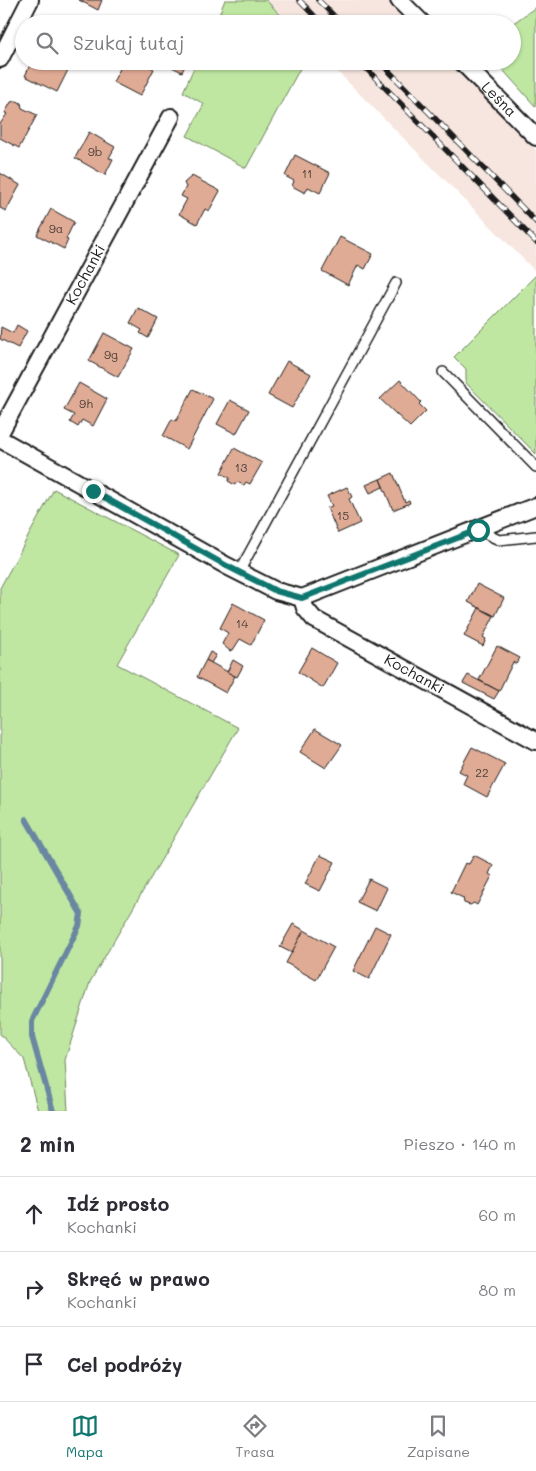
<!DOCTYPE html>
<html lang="pl">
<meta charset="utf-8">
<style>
body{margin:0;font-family:Mali,sans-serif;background:#f2f2f3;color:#2b2b33}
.stop{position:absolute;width:15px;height:15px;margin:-11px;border:4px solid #0f766e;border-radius:50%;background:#fff}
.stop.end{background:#0f766e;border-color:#fff;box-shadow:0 1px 5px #0008}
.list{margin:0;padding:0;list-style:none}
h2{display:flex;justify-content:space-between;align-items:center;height:65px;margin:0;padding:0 20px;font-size:21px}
h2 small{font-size:16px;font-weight:400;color:#7c7c81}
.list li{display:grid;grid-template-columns:32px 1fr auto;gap:15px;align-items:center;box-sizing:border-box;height:75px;padding:0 20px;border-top:1px solid #e1e1e2}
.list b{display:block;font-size:19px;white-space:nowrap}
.list p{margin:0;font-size:16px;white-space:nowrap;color:#7c7c81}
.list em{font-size:16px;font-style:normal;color:#7c7c81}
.icon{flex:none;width:28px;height:28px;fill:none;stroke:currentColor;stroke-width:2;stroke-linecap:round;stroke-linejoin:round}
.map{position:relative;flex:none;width:536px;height:1111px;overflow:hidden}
.search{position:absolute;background:#fff;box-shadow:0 1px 4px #0004;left:15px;right:15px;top:15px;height:55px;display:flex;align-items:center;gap:12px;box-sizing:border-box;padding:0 18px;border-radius:28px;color:#7c7c81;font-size:19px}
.sheet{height:290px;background:#fff}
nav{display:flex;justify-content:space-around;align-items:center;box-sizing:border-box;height:70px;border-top:1px solid #e1e1e2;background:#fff;font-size:14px;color:#7c7c81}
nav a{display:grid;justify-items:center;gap:2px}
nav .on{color:#0f766e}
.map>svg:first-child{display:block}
.built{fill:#f6e6df}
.green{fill:#bfe7a2;stroke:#6e825f}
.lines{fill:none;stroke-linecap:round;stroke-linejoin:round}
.stream{stroke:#6987a1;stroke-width:6}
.building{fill:#e0ab95;stroke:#1c1c1c}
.service-casing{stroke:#1c1c1c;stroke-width:12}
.minor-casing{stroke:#1c1c1c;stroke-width:20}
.service{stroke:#fff;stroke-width:9}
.minor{stroke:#fff;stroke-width:16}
.rail-casing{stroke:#1c1c1c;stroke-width:5.5}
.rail{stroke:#fff;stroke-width:4;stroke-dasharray:11;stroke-linecap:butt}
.route{stroke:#0f766e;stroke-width:6}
.labels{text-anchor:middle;stroke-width:5;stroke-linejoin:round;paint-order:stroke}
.number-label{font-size:12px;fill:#4d403a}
.street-label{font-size:15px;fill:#1c1c1c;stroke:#fff}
</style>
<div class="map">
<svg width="536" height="1111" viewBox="0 0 536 1111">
<rect width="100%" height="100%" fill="#fff"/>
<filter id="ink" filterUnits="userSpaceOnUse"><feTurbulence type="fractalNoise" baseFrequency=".02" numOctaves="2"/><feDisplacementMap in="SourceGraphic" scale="10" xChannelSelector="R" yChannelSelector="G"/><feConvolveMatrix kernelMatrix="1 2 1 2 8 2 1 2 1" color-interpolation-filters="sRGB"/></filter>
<g filter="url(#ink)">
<g class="built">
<polygon points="266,0 387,0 412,24 289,24"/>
<polygon points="327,61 453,62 536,150 536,272"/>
</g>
<g class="green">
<polygon points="225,0 266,0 289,24 215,24"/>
<polygon points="536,7 536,107 495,61 512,61 512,24"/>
<polygon points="197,61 304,61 246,168 187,136 204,104 183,92"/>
<polygon points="536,275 536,454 466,383 466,369 454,357"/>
<polygon points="54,489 179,555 117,664 238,728 90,982 65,1060 68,1111 38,1111 24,1059 0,1034 0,588"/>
</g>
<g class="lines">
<polyline class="stream" points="26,819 81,914 79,926 32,1021 32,1037 53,1111"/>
</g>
<g class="building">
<polygon points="79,0 102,0 98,10"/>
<polygon points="32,61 62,61 61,64 69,68 57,92 25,76"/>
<polygon points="124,61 140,61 154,69 140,96 113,82"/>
<polygon points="172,61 187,61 182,72 170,66"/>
<polygon points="17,101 21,103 22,108 37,115 19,148 0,138 0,124 7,114 5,113 11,102"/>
<polygon points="89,132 115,147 109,158 113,159 105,175 75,158"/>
<polygon points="295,155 330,173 320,193 308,187 305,193 292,186 294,181 285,176"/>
<polygon points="0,173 20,185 6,211 0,208"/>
<polygon points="192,176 220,191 209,211 205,209 197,224 179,214 187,199 181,196 186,187 184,183"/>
<polygon points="51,209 74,222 66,239 68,240 64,249 37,235"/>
<polygon points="340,237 373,254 365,269 358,265 348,285 322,271"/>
<polygon points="138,308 158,319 148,338 140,333 142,330 130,323"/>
<polygon points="17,325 27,331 18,348 0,339 1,327 13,333"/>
<polygon points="104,333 134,349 118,377 89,361"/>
<polygon points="287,361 311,374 292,408 268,395"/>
<polygon points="400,380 421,402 419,404 426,411 410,427 380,399"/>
<polygon points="79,383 107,399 93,426 82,420 78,427 70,422 74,415 64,410"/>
<polygon points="193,389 213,399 187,449 163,436 172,419 176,421"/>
<polygon points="230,400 249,410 236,434 217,424"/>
<polygon points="234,448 262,463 250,484 246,482 244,485 237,482 235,485 228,481 230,478 221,473"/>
<polygon points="393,473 405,502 409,500 410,503 393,510 380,479"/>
<polygon points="380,479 383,487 370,493 366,485"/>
<polygon points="347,487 352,497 349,499 360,523 338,533 327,508 332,506 327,496"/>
<polygon points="477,584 504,598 495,616 468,602"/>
<polygon points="233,603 264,620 251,645 240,639 233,650 230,651 222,644 228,633 220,628"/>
<polygon points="479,608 494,616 483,637 486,639 483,646 464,636"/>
<polygon points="497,646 520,658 516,664 513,662 499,691 479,680"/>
<polygon points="312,648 337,663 323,688 298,672"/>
<polygon points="210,652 216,655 211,663 206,660"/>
<polygon points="206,660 235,676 226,693 197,677"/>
<polygon points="233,660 243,666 237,677 227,672"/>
<polygon points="468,675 499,691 494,699 463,683"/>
<polygon points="315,729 342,745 326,768 300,752"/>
<polygon points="472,747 505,764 487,797 463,784 467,775 459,771"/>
<polygon points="320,855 335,862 320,891 305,884"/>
<polygon points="474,855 493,865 489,874 492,876 477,905 474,903 470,905 464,903 463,898 451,892 465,863 469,864"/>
<polygon points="369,879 387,888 376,911 357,902"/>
<polygon points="293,924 304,930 292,953 280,947"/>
<polygon points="375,926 391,934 369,979 353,971"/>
<polygon points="304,930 334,947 316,980 286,963"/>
</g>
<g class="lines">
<defs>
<g id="service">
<polyline points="443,372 536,467"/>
<polyline points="478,530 499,540 536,536"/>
<polyline points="239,572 396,283"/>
</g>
<g id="minor">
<polyline points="399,0 423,24"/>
<polyline points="0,59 30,0"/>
<path id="s1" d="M461 61 536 137"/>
<path id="s2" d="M0 433 171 117"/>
<polyline points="0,439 227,566 276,591 302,598 536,506"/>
<path id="s3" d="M302 598 305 608 314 619 536 741"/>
</g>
</defs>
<use href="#service" class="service-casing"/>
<use href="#minor" class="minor-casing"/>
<use href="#service" class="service"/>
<use href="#minor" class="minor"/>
<defs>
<g id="rail">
<polyline points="299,0 322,24"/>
<polyline points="318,0 342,24"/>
<polyline points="359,61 536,242"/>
<polyline points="379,61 536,222"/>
</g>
</defs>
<use href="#rail" class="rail-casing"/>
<use href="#rail" class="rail"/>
</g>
</g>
<g class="lines" filter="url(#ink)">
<polyline class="route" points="93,491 227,566 276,591 302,598 478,530"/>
</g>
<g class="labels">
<g class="number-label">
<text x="95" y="156">9b</text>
<text x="307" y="178">11</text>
<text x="56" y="233">9a</text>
<text x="111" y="359">9g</text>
<text x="86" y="408">9h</text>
<text x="241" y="472">13</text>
<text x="343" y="520">15</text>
<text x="242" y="628">14</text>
<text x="482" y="777">22</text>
</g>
<g class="street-label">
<text dy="5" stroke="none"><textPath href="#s1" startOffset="54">Leśna</textPath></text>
<text dy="5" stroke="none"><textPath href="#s2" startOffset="180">Kochanki</textPath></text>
<text dy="5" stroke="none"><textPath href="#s3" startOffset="139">Kochanki</textPath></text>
</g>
</g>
</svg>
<div class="stop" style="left:478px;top:530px"></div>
<div class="stop end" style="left:93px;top:491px"></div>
<div class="search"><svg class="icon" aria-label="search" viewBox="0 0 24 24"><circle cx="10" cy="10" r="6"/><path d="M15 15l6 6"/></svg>Szukaj tutaj</div>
</div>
<section class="sheet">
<h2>2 min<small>Pieszo · 140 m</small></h2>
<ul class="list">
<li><svg class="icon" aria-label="ahead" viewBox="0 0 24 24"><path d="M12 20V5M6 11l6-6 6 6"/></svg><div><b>Idź prosto</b><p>Kochanki</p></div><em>60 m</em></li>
<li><svg class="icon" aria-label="right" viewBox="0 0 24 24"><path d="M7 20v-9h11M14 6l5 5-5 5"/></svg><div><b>Skręć w prawo</b><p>Kochanki</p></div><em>80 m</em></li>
<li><svg class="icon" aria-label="arrive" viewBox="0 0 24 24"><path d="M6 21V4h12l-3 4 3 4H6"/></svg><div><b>Cel podróży</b></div></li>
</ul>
</section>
<nav>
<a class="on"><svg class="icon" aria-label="map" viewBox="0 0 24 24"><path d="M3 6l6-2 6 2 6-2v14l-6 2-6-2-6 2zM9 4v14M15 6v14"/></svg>Mapa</a>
<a><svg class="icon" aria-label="directions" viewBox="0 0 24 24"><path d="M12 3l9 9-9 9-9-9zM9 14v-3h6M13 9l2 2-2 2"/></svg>Trasa</a>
<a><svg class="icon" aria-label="saved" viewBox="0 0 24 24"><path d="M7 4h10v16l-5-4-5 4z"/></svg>Zapisane</a>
</nav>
